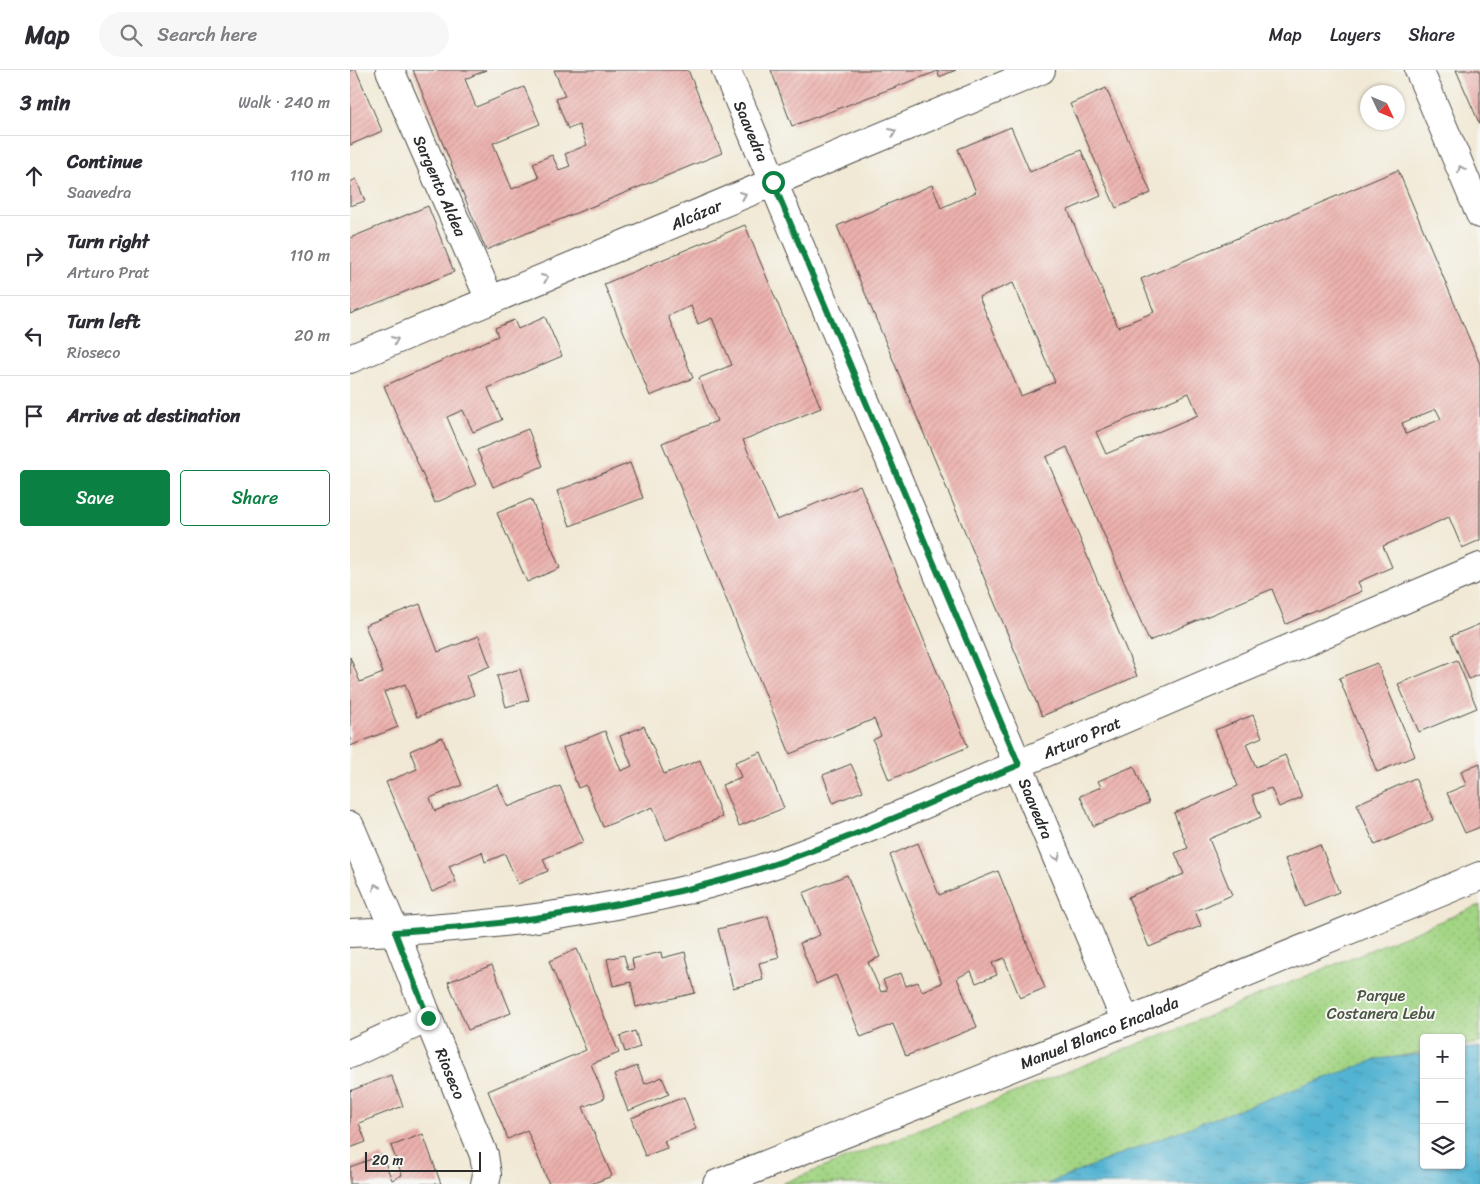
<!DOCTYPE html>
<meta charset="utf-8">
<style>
body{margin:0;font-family:Sriracha,sans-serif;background:#f7f7f7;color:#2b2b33}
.controls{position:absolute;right:15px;bottom:15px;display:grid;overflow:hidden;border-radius:5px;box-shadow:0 1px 4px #0004}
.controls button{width:45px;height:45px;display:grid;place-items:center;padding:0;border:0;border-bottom:1px solid #e1e1e2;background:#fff;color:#2b2b33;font:25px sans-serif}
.compass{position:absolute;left:1010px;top:15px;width:45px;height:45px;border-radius:50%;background:#fff;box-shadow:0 1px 4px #0004;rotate:134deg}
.scale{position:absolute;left:15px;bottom:12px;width:116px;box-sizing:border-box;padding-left:5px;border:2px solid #2b2b2b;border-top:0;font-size:14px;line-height:18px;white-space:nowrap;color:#2b2b2b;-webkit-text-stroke:4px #f6f6f2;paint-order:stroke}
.stop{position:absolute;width:15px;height:15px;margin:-11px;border:4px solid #0b8043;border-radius:50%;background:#fff}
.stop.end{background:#0b8043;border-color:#fff;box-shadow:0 1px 5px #0008}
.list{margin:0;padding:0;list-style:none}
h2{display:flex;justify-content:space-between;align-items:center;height:65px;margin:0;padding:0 20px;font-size:21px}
h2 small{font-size:16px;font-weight:400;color:#7c7c81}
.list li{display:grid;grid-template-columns:32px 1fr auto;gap:15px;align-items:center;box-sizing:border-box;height:80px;padding:0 20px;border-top:1px solid #e1e1e2}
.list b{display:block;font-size:19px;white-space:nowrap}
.list p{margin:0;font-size:16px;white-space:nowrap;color:#7c7c81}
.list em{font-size:16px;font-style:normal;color:#7c7c81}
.actions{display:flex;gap:10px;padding:15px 20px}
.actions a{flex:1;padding:11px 0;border:1px solid #0b8043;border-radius:5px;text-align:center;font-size:18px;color:#0b8043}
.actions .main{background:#0b8043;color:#fff}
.icon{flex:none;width:28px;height:28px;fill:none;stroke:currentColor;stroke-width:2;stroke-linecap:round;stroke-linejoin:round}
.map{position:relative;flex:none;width:1130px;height:1114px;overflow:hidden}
header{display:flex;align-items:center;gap:30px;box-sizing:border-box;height:70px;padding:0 25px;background:#fff;border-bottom:1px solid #e1e1e2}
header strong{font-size:24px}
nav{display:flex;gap:28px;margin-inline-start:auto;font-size:18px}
.search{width:350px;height:45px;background:#f7f7f7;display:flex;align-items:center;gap:12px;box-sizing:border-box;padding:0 18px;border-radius:28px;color:#7c7c81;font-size:19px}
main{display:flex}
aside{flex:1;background:#fff}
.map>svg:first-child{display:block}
.park{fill:url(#park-dots);stroke:#678058}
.water{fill:url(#water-ripples);stroke:#3f6f7e}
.building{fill:url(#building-hatch);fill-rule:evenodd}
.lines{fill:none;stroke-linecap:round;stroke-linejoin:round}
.street-casing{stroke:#494844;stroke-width:30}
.secondary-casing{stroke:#494844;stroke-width:30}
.primary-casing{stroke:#494844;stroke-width:30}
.street{stroke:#fff;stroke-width:28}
.secondary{stroke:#fff;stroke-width:28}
.primary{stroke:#fff;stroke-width:28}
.oneway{stroke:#a0a0a0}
.route{stroke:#0b8043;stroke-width:6}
.labels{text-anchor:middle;stroke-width:4;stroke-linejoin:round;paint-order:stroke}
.street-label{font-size:16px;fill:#2b2b2b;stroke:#f6f6f2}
.park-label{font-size:16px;fill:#495641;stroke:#f6f6f2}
</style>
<header>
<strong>Map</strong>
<div class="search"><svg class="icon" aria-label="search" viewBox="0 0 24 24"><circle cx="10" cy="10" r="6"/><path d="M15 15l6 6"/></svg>Search here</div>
<nav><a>Map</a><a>Layers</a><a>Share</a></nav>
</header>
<main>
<aside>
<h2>3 min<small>Walk · 240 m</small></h2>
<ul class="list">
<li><svg class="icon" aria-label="ahead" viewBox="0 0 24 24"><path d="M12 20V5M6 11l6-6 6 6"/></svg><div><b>Continue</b><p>Saavedra</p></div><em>110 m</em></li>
<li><svg class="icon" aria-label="right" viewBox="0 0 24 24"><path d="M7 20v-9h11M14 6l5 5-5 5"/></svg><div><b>Turn right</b><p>Arturo Prat</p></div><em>110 m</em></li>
<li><svg class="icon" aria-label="left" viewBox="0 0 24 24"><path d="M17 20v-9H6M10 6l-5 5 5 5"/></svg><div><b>Turn left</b><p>Rioseco</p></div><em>20 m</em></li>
<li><svg class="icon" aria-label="arrive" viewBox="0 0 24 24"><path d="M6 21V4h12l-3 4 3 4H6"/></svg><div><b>Arrive at destination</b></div></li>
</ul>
<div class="actions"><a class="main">Save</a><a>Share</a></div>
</aside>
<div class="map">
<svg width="1130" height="1114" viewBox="0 0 1130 1114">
<defs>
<pattern id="park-dots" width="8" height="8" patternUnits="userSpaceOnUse" patternTransform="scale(1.25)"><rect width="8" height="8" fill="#a3d584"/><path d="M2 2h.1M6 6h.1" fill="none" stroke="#8cb772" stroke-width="1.8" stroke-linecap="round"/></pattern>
<pattern id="water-ripples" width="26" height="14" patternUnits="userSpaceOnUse" patternTransform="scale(1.25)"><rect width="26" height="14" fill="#53b3d2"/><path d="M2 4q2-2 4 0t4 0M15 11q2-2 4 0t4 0" fill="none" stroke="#4592ab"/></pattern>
<pattern id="building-hatch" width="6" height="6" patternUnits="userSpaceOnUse" patternTransform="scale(1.25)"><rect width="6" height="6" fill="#ecb1ad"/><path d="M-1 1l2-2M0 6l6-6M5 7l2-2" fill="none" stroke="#cb9895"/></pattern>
</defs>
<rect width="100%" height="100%" fill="#f6f6f2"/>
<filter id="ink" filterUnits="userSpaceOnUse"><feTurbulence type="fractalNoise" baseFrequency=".02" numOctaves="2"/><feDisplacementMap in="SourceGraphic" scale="10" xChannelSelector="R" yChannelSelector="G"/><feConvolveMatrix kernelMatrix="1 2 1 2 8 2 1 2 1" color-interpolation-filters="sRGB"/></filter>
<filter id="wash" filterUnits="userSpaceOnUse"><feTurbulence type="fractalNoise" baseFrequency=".0096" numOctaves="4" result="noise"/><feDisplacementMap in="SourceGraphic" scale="20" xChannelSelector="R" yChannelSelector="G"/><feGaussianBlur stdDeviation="1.12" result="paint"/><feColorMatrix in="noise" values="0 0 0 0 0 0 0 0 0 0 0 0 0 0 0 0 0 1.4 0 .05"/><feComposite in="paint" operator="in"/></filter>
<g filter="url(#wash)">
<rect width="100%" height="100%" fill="#f1e9d5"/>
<polygon class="park" points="1130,835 1130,973 1111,976 1111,968 1074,968 1074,982 1040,988 816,1066 697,1114 431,1114 839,954"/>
<polygon class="water" points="1130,977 1130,1114 697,1114 816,1066 1028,989 1074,984 1074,1095 1111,1095 1111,979"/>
<g id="blocks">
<g class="building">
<polygon points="0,0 6,0 32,61 0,75"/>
<polygon points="63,0 136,0 115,9 126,37 174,17 190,54 143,73 162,119 189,108 183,93 202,85 209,100 220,96 215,84 237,75 229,55 218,59 206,29 215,26 204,0 338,0 372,83 136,180"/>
<polygon points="421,0 606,0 589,7 588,1 442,56"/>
<polygon points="1106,0 1130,0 1130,55"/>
<polygon points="756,18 801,123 766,138 720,34"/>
<path d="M661 57 680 102 731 80 751 126 718 140 768 257 804 242 791 209 1048 100 1130 294V470L1112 478 1099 447 1033 476 1042 497 1008 512 1012 521 936 554 922 519 799 571 717 377 696 387 787 606 692 646 487 156 582 115 591 138 626 122 608 79ZM663 213 705 312 671 326 629 227ZM839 323 848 345 756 384 746 362ZM1086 339 1091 349 1056 364 1052 353Z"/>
<polygon points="6,109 15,131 0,136 0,112"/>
<polygon points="78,136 104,202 0,244 0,168"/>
<polygon points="395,155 471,338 393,370 427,450 510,415 618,677 539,710 523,670 531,666 524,649 440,684 312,373 367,351 349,308 382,295 362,248 348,254 341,236 318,246 343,308 300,326 254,214"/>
<polygon points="195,247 212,286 138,318 152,350 123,362 113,340 97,347 126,415 85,433 34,316 148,266 145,258 164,250 168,259"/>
<polygon points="178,359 193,396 143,417 127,380"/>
<polygon points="280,393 293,428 220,456 207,421"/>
<polygon points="181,429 210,498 177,512 147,443"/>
<polygon points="70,534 88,582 129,566 140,596 116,606 124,625 67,647 55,614 34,622 48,657 0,676 0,587 10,612 33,603 15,555"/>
<polygon points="1130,554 1130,604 1119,609 1101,566"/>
<polygon points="1107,590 1127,638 1069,662 1048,614"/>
<polygon points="1027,593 1065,686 1027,702 989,608"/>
<polygon points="170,599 179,630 156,637 147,606"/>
<polygon points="903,645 912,667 896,674 906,697 935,685 952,727 929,737 921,718 902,725 911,747 859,769 882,825 845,841 851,856 799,877 778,827 834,804 825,783 838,778 824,743 888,716 865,660"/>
<polygon points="294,656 314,704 350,690 372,747 316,770 303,737 253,757 236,715 228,718 213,678 255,661 271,701 282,696 270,666"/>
<polygon points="92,667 112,715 80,728 85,741 148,714 158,737 210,716 234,772 193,789 198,801 168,814 155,784 135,792 132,782 99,796 106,812 82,822 36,712 67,699 60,681"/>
<polygon points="411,682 434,738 389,756 372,715 391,707 385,692"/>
<polygon points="1130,693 1130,757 1115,763 1097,723 1116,715 1111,701"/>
<polygon points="501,694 513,721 483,733 473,705"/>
<polygon points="784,696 799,733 743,756 730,726 751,717 748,711"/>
<polygon points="1065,708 1083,750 1025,775 1007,734"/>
<polygon points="568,773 589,825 648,801 695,918 670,928 654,888 642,893 647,905 626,913 621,901 607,908 627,957 556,986 543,954 511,967 486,905 466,914 450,873 470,865 453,823 497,805 530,887 518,892 531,922 537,920 533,910 551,903 556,916 568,912 572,921 592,913 540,785"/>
<polygon points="970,774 989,822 954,836 935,789"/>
<polygon points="418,846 429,888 409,893 413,910 383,918 368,859"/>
<polygon points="227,879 269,983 241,994 255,1028 233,1037 262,1106 241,1114 199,1114 177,1060 158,1069 138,1021 236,980 199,891"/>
<polygon points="311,882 312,888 335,882 345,923 286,937 281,912 263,916 257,889 274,885 278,900 284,899 282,889"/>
<polygon points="142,895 161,943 118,960 98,912"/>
<polygon points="285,961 290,977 275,982 270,966"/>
<polygon points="287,996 295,1014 312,1007 319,1024 278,1041 264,1005"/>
<polygon points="41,1005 53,1036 9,1053 16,1072 0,1078 0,1021"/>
<polygon points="334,1027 346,1059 314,1071 317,1078 295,1086 281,1048"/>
<polygon points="73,1064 91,1114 0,1114 0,1097 32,1085 42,1110 52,1105 41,1076"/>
</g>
</g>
</g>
<g filter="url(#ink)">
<use href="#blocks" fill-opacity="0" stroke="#494844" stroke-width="1"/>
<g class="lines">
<defs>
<g id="street">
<path id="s1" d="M40 0 140 230"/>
<path id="s2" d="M376 0 776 952"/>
<polyline points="1069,0 1130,144"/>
<polyline points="0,756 45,862"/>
<polyline points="0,984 78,948"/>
</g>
<g id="secondary">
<path id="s3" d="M45 862 78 948 134 1085 137 1105 135 1114"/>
<path id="s4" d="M0 863C130 859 259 843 384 807 432 793 479 774 526 755L1130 497"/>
<path id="s5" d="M367 1114 776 952 1130 806"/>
</g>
<g id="primary">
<path id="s6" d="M0 289 691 0"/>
</g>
</defs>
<use href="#street" class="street-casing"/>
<use href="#secondary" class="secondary-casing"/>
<use href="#primary" class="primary-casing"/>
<use href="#street" class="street"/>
<use href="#secondary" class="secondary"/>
<use href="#primary" class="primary"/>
</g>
<defs><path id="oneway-chevron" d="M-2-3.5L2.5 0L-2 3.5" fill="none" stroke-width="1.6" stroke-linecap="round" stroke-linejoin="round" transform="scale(1.25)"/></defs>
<g class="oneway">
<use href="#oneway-chevron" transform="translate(543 62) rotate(-23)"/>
<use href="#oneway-chevron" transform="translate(1111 99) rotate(-113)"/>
<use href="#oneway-chevron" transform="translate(393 125) rotate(-23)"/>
<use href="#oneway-chevron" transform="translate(195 208) rotate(-23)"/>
<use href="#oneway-chevron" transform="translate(45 270) rotate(-23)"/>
<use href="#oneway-chevron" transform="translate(707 787) rotate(67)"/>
<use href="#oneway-chevron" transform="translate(26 817) rotate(-113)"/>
</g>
</g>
<g class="lines" filter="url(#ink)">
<path class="route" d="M78 948 45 862C74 860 103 858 132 855 217 845 302 830 384 807 482 778 575 734 669 695L423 112"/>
</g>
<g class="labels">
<g class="street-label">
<text dy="6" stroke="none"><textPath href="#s2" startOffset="66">Saavedra</textPath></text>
<text dy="6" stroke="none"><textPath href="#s1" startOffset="126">Sargento Aldea</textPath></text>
<text dy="6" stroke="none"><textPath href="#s6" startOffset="375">Alcázar</textPath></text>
<text dy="6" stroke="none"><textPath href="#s4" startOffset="764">Arturo Prat</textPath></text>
<text dy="6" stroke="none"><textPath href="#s2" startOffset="801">Saavedra</textPath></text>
<text dy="6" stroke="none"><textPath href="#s5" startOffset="411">Manuel Blanco Encalada</textPath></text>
<text dy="6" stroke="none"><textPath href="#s3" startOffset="152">Rioseco</textPath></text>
</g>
<g class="park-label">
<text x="1031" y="931">Parque<tspan x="1031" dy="18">Costanera Lebu</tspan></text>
</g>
</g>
</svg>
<div class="controls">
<button>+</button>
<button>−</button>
<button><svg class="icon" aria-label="layers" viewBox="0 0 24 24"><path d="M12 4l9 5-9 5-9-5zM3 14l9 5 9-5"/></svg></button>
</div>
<svg class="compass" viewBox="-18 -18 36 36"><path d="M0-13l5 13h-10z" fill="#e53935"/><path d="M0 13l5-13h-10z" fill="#7c7c81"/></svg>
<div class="scale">20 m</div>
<div class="stop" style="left:423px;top:112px"></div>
<div class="stop end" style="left:78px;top:948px"></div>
</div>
</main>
